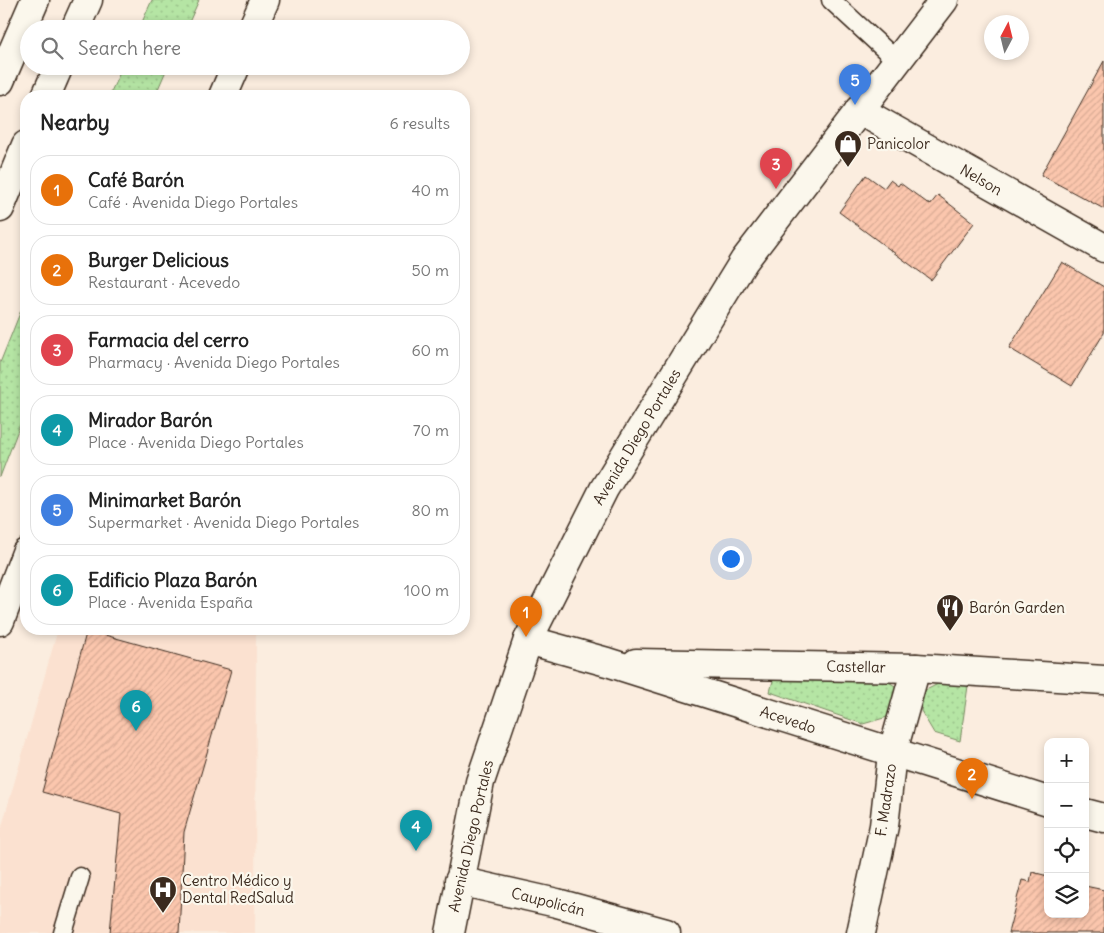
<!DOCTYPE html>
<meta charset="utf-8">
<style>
body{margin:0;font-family:Delius,sans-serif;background:#f6f6f6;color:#222}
.controls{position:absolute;right:15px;bottom:15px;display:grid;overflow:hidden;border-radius:10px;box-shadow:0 2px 8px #0003}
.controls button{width:45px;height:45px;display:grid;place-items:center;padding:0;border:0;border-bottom:1px solid #e0e0e0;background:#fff;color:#222;font:25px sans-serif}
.compass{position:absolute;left:984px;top:15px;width:45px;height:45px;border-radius:50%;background:#fff;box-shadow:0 2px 8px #0003;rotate:7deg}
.you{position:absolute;left:730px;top:558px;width:18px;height:18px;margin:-12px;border:4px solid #fff;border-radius:50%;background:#1a73e8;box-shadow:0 0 0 8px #1a73e833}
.badge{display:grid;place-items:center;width:32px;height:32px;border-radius:50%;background:#3b2a1e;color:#fff;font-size:16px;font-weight:700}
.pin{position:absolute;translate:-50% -41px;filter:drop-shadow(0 1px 2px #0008)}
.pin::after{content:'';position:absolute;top:26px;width:18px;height:15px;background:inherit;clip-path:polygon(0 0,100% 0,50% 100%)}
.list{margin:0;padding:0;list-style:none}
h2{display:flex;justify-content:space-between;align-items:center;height:65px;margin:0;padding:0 20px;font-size:21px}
h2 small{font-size:16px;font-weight:400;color:#767676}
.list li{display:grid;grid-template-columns:32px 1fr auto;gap:15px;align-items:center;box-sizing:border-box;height:70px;margin:0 10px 10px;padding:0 10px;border:1px solid #e0e0e0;border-radius:20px}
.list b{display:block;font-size:19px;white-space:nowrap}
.list p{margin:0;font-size:16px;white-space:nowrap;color:#767676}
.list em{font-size:16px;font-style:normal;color:#767676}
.icon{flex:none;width:28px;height:28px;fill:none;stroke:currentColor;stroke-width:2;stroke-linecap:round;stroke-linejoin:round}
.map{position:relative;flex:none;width:1104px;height:933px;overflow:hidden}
.search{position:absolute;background:#fff;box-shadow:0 2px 8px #0003;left:20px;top:20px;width:450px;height:55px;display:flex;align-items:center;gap:12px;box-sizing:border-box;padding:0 18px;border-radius:28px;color:#767676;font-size:19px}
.panel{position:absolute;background:#fff;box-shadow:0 2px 8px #0003;left:20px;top:90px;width:450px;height:545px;border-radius:20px}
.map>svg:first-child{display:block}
.built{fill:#fbe1d0}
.green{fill:url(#green-dots);stroke:#788861}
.building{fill:url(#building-hatch);stroke:#3b2a1e}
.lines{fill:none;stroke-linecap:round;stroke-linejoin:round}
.lane-casing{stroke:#3b2a1e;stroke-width:21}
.street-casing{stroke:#3b2a1e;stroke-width:31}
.secondary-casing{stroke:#3b2a1e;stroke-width:31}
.primary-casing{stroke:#3b2a1e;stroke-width:31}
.lane{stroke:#fbf7ec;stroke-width:18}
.street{stroke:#fbf7ec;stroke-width:28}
.secondary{stroke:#fbf7ec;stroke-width:28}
.primary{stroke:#fbf7ec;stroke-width:28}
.labels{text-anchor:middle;stroke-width:4.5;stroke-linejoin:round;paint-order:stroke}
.poi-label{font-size:15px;fill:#3b2a1e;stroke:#fbf7ec;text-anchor:start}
.street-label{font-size:15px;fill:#3b2a1e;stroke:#fbf7ec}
</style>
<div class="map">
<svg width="1104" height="933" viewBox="0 0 1104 933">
<defs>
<pattern id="green-dots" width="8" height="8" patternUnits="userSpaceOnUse" patternTransform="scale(1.25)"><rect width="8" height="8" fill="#b5e5a4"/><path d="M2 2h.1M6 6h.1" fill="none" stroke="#9dc58d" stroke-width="1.8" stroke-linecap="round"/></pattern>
<pattern id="building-hatch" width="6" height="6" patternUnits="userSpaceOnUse" patternTransform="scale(1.25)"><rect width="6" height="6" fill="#fbc6ad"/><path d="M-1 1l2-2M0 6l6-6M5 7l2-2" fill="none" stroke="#d8aa94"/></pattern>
</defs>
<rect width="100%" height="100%" fill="#fbeddf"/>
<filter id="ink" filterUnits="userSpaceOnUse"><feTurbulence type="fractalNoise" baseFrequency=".02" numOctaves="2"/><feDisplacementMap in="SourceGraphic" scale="10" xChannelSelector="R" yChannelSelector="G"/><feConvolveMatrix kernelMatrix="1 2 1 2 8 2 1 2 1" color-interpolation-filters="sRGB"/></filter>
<g filter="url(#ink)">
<polygon class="built" points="58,629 244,629 256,631 255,933 0,933 0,833"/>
<g class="green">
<polygon points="152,0 199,0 186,29 139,29"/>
<polygon points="123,66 168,66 155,96 109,96"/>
<polygon points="26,298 26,409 0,477 0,363"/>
<polygon points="775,673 875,674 897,687 891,716 863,724 770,692"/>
<polygon points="942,682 968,686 960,741 934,733 921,711 924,691"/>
</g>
<g class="building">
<polygon points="1104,61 1104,209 1041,175"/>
<polygon points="866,175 884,188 890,180 898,186 900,183 930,205 938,195 974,223 931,280 839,212"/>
<polygon points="1062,262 1104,287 1104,333 1072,386 1009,348"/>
<polygon points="87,630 231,670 184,832 179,933 110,933 121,814 42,792"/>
<polygon points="1032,872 1048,876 1048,914 1085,914 1085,886 1104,890 1104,933 1008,933 1022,880 1030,882"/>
</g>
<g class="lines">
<defs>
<g id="lane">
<polyline points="831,0 896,60"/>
<polyline points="63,933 80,877"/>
</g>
<g id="street">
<polyline points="859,110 1104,248"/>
<polyline points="528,640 607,662 1048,801"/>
<polyline points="636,663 916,668 1104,680"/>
<polyline points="1085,813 1104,818"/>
<polyline points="459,881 557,903 666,933"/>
<polyline points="861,933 884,826 892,754 916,668"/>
</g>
<polyline id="secondary" points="450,933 480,782 528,640 604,489 744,261 944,0"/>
<g id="primary">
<polyline points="75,29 88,0"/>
<polyline points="252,29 265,0"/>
<polyline points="0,81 35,0"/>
<polyline points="46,96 59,66"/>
<polyline points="223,96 236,66"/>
<polyline points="0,208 26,145"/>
<polyline points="0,621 26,553"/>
</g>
</defs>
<use href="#lane" class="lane-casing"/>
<use href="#street" class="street-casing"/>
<use href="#secondary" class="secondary-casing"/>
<use href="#primary" class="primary-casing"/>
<use href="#lane" class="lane"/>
<use href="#street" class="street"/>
<use href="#secondary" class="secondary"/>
<use href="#primary" class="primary"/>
</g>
</g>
<defs>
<symbol id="shop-pin" viewBox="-11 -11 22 30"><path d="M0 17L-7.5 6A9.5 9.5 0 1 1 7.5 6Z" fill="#3b2a1e" stroke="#fbf7ec"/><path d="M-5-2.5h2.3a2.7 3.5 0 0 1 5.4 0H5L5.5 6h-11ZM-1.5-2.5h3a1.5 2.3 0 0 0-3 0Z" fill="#fff"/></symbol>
<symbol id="restaurant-pin" viewBox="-11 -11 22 30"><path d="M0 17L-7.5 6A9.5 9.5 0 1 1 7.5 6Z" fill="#3b2a1e" stroke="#fbf7ec"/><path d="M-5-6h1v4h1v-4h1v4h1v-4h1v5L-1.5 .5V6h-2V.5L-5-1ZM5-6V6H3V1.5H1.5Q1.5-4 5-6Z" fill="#fff"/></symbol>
<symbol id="hospital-pin" viewBox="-11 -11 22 30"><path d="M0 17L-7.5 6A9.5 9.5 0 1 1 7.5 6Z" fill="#3b2a1e" stroke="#fbf7ec"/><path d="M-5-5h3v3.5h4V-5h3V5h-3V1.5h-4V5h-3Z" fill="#fff"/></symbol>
</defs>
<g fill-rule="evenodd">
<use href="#shop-pin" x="832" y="128" width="32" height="43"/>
<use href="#restaurant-pin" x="934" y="592" width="32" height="43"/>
<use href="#hospital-pin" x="147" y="874" width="32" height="43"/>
</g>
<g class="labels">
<g class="poi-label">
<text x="867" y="149">Panicolor</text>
<text x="969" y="613">Barón Garden</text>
<text x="182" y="886">Centro Médico y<tspan x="182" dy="17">Dental RedSalud</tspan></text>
</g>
<g class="street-label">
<text transform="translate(981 180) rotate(30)" y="5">Nelson</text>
<text transform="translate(637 437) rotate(-59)" y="5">Avenida Diego Portales</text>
<text transform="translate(856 667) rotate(1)" y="5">Castellar</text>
<text transform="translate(788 720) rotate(18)" y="5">Acevedo</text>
<text transform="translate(886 800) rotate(-82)" y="5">F. Madrazo</text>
<text transform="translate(471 836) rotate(-77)" y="5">Avenida Diego Portales</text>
<text transform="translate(548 902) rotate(14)" y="5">Caupolicán</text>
</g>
</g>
</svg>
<div class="controls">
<button>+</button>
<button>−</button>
<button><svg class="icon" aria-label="locate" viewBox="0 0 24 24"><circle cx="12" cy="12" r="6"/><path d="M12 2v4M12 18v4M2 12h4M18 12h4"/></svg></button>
<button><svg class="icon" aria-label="layers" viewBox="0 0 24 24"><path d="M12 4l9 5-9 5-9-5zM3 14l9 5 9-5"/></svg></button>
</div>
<svg class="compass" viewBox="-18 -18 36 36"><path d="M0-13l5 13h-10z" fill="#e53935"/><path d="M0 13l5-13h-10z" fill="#767676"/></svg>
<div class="you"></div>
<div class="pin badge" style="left:526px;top:637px;background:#e8710a">1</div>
<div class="pin badge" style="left:972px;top:799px;background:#e8710a">2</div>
<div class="pin badge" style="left:776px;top:189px;background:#e0444e">3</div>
<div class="pin badge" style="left:416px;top:851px;background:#0f9aa8">4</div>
<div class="pin badge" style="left:855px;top:105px;background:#3f7fe0">5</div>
<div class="pin badge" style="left:136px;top:731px;background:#0f9aa8">6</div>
<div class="search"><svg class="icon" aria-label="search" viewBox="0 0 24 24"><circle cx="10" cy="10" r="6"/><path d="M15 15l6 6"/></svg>Search here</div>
<section class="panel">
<h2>Nearby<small>6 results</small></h2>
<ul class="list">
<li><span class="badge" style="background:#e8710a">1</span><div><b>Café Barón</b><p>Café · Avenida Diego Portales</p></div><em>40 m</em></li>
<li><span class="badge" style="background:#e8710a">2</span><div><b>Burger Delicious</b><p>Restaurant · Acevedo</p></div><em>50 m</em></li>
<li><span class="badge" style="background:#e0444e">3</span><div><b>Farmacia del cerro</b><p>Pharmacy · Avenida Diego Portales</p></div><em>60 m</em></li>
<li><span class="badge" style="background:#0f9aa8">4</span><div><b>Mirador Barón</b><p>Place · Avenida Diego Portales</p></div><em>70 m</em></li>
<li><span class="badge" style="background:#3f7fe0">5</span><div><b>Minimarket Barón</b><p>Supermarket · Avenida Diego Portales</p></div><em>80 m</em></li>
<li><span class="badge" style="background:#0f9aa8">6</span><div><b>Edificio Plaza Barón</b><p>Place · Avenida España</p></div><em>100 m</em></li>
</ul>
</section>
</div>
